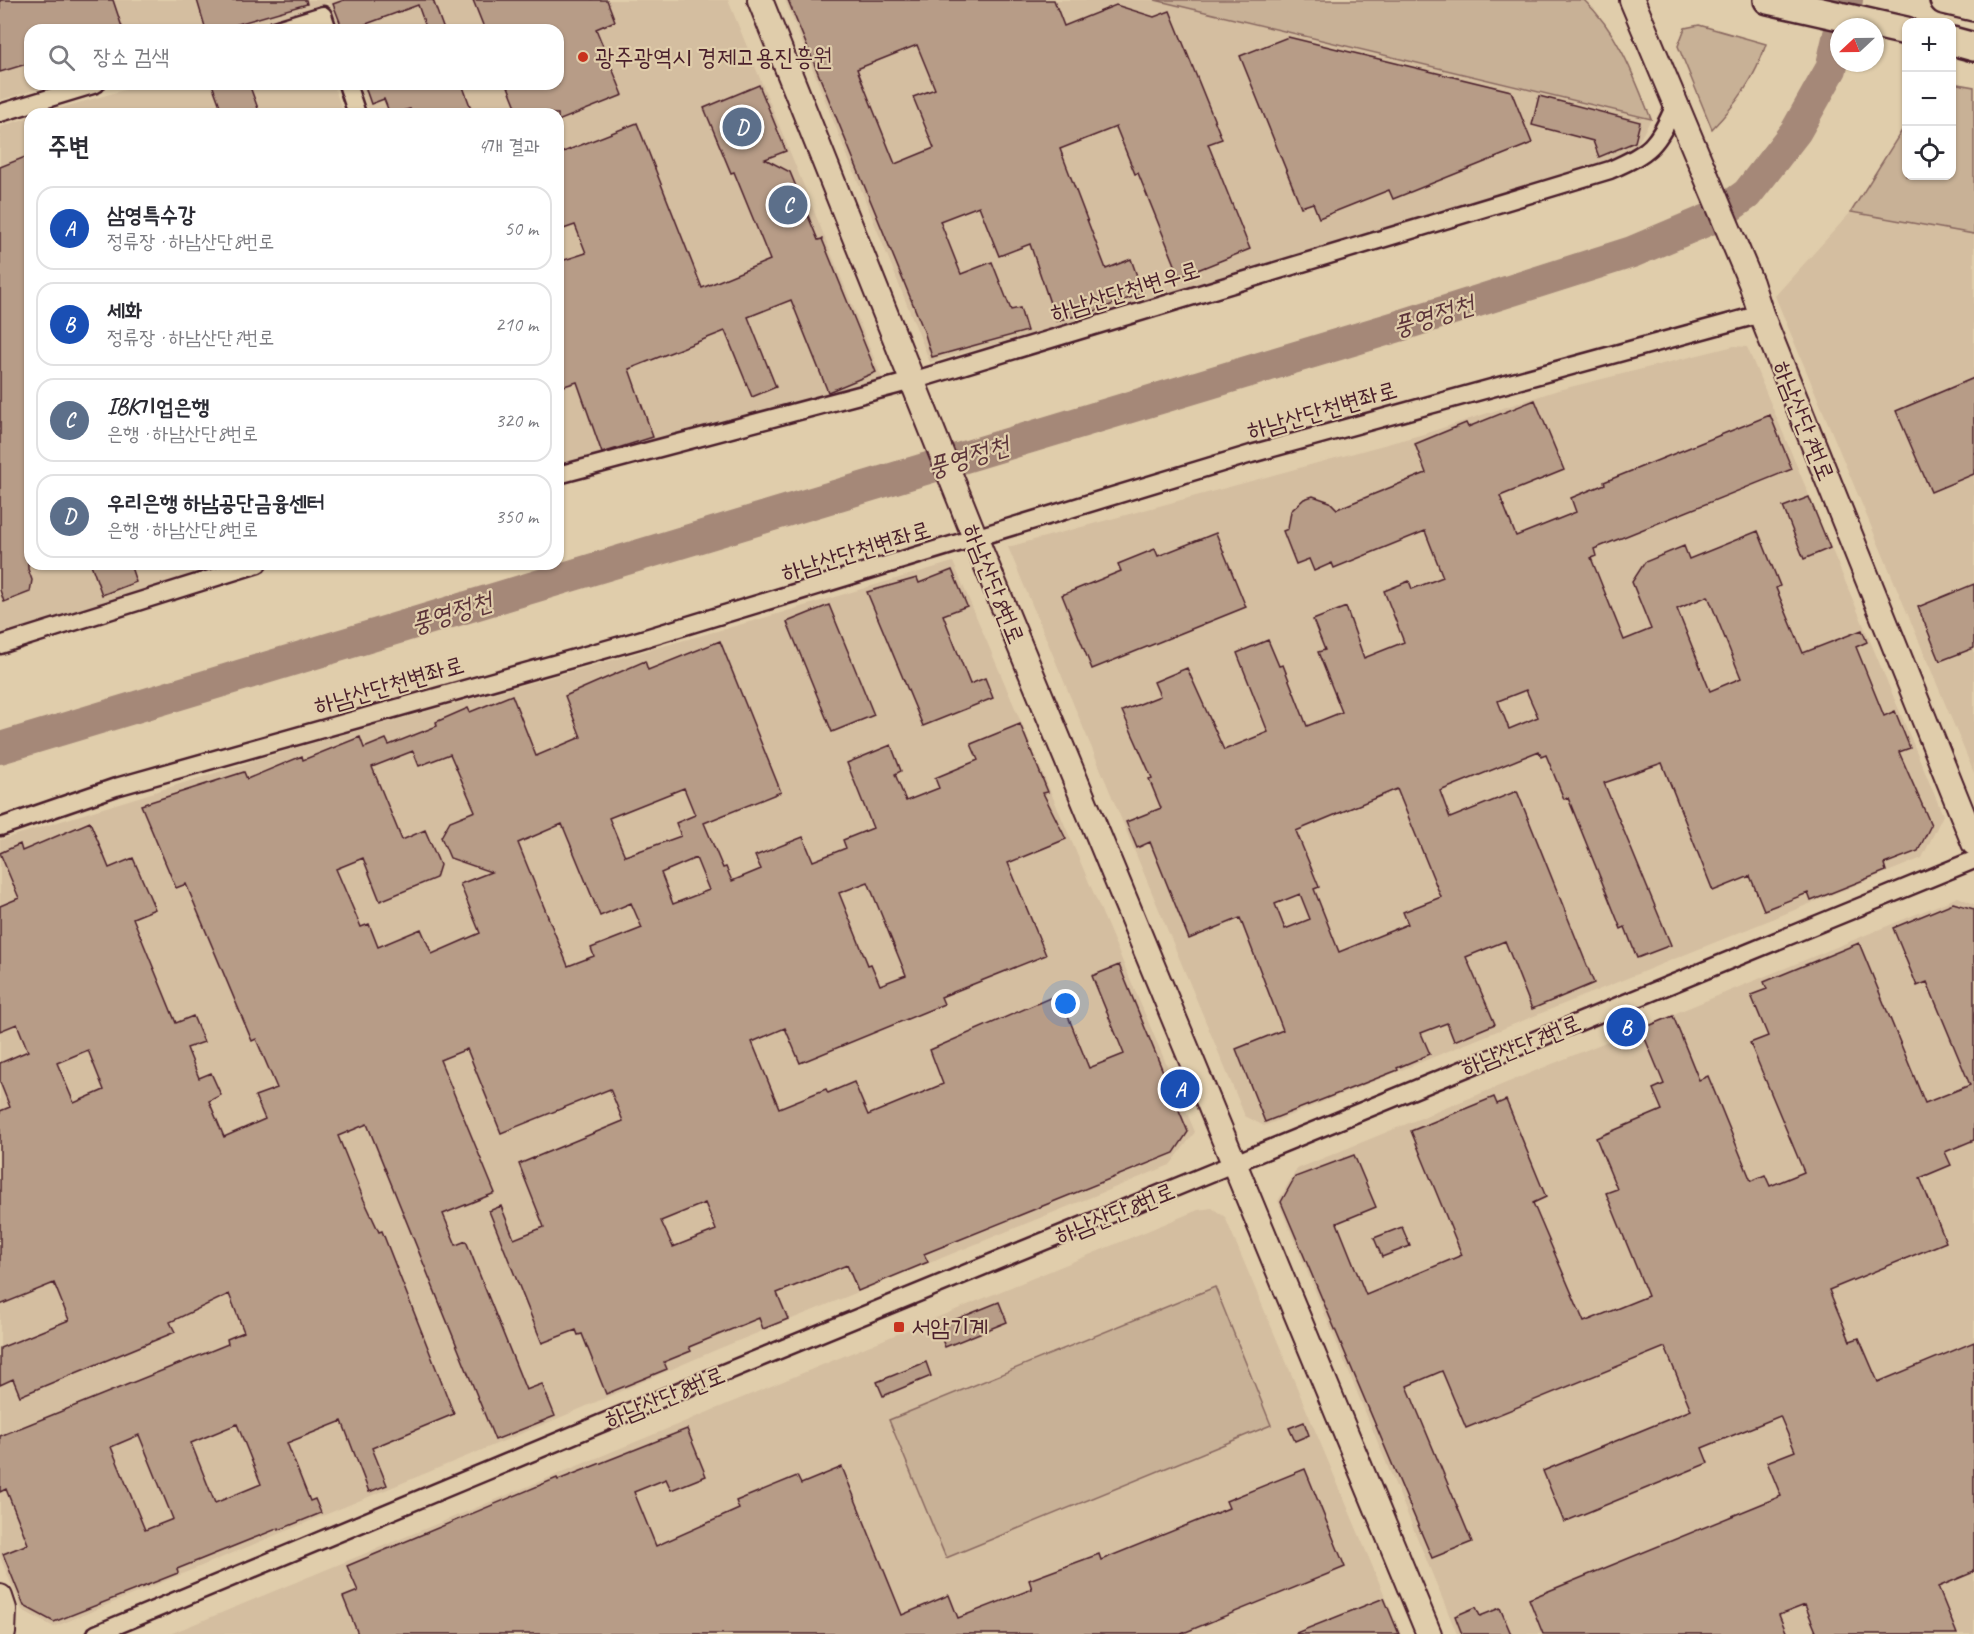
<!DOCTYPE html>
<html lang="ko">
<meta charset="utf-8">
<style>
body{margin:0;font-family:Caveat,"Poor Story",sans-serif;background:#f2f2f3;color:#2b2b33}
.controls{position:absolute;right:18px;top:18px;display:grid;overflow:hidden;border-radius:12px;box-shadow:0 2px 4px #0004}
.controls button{width:54px;height:54px;display:grid;place-items:center;padding:0;border:0;border-bottom:2px solid #e1e1e2;background:#fff;color:#2b2b33;font:30px sans-serif}
.compass{position:absolute;left:1830px;top:18px;width:54px;height:54px;border-radius:50%;background:#fff;box-shadow:0 2px 4px #0004;rotate:248deg}
.you{position:absolute;left:1066px;top:1004px;width:21px;height:21px;margin:-15px;border:4px solid #fff;border-radius:50%;background:#1a73e8;box-shadow:0 0 0 9px #1a73e833}
.badge{display:grid;place-items:center;width:39px;height:39px;border-radius:50%;background:#c8321e;color:#fff;font-size:20px;font-weight:700}
.pin{position:absolute;translate:-50% -50%;border:3px solid #fff;box-shadow:0 2px 6px #0006}
.list{margin:0;padding:0;list-style:none}
h2{display:flex;justify-content:space-between;align-items:center;height:78px;margin:0;padding:0 24px;font-size:26px}
h2 small{font-size:20px;font-weight:400;color:#7c7c81}
.list li{display:grid;grid-template-columns:39px 1fr auto;gap:18px;align-items:center;box-sizing:border-box;height:84px;margin:0 12px 12px;padding:0 12px;border:2px solid #e1e1e2;border-radius:18px}
.list b{display:block;font-size:22px;white-space:nowrap}
.list p{margin:0;font-size:20px;white-space:nowrap;color:#7c7c81}
.list em{font-size:20px;font-style:normal;color:#7c7c81}
.icon{flex:none;width:33px;height:33px;fill:none;stroke:currentColor;stroke-width:2;stroke-linecap:round;stroke-linejoin:round}
.map{position:relative;flex:none;width:1974px;height:1634px;overflow:hidden}
.search{position:absolute;background:#fff;box-shadow:0 2px 4px #0004;left:24px;top:24px;width:540px;height:66px;display:flex;align-items:center;gap:15px;box-sizing:border-box;padding:0 21px;border-radius:18px;color:#7c7c81;font-size:22px}
.panel{position:absolute;background:#fff;box-shadow:0 2px 4px #0004;left:24px;top:108px;width:540px;height:462px;border-radius:18px}
.map>svg:first-child{display:block}
.built{fill:#d4bea0}
.green{fill:#c8b196;stroke:#896860;stroke-width:1.5}
.lines{fill:none;stroke-linecap:round;stroke-linejoin:round}
.river{stroke:#a58878;stroke-width:32}
.building{fill:#b79c87;stroke:#4a1f2b;stroke-width:1.5;fill-rule:evenodd}
.street-casing{stroke:#4a1f2b;stroke-width:21}
.secondary-casing{stroke:#4a1f2b;stroke-width:28}
.primary-casing{stroke:#4a1f2b;stroke-width:32}
.street{stroke:#e0cdab;stroke-width:16}
.secondary{stroke:#e0cdab;stroke-width:24}
.primary{stroke:#e0cdab;stroke-width:27}
.poi-dot{fill:#c8321e;stroke:#e0cdab;stroke-width:2}
.labels{text-anchor:middle;stroke-width:4.5;stroke-linejoin:round;paint-order:stroke}
.poi-label{font-size:24px;fill:#4a1f2b;stroke:#e0cdab;text-anchor:start}
.street-label{font-size:24px;fill:#4a1f2b;stroke:#e0cdab}
.water-label{font-size:26px;font-style:italic;fill:#5c343a;stroke:#e0cdab}
</style>
<div class="map">
<svg width="1974" height="1634" viewBox="0 0 1974 1634">
<rect width="100%" height="100%" fill="#e0cdab"/>
<filter id="ink" filterUnits="userSpaceOnUse"><feTurbulence type="fractalNoise" baseFrequency=".0167" numOctaves="2"/><feDisplacementMap in="SourceGraphic" scale="12" xChannelSelector="R" yChannelSelector="G"/><feConvolveMatrix kernelMatrix="1 2 1 2 8 2 1 2 1" color-interpolation-filters="sRGB"/></filter>
<g filter="url(#ink)">
<g class="built">
<polygon points="0,0 728,0 882,378 558,469 558,114 370,114 358,84 558,84 558,30 339,30 328,3 237,30 30,30 30,84 55,84 0,100"/>
<polygon points="785,0 1155,0 1651,119 1633,152 1607,163 1036,333 930,362"/>
<polygon points="145,84 333,84 344,114 40,114"/>
<polygon points="30,117 30,564 226,564 0,635 0,127"/>
<polygon points="1851,212 1974,234 1974,773 1775,296"/>
<polygon points="1734,346 1747,347 1943,815 1922,858 1264,1126 1245,1116 1008,547 1424,434 1558,390"/>
<polygon points="953,562 1195,1132 1170,1165 718,1349 559,1418 54,1627 22,1610 0,1557 0,840 296,748 753,621"/>
<polygon points="1958,897 1974,904 1974,1634 1457,1634 1278,1201 1297,1169"/>
<polygon points="1212,1208 1225,1217 1401,1634 170,1634 1198,1210"/>
</g>
<g class="green">
<path d="M1155 0H1584C1618 32 1634 76 1651 119Z"/>
<path d="M1699 25 1766 44C1755 79 1737 103 1712 129L1678 46 1685 28Z"/>
<polygon points="1952,83 1974,87 1974,234 1851,212 1906,124 1906,176 1952,176"/>
<polygon points="1215,1287 1271,1425 946,1558 889,1420"/>
</g>
<g class="lines">
<g class="river">
<polyline points="1841,27 1847,0"/>
<polyline points="0,748 1399,326 1632,252 1717,216 1747,194 1796,131 1831,69 1839,34"/>
</g>
</g>
<g class="building">
<polygon points="0,0 113,0 123,30 30,30 30,63 0,72"/>
<polygon points="197,0 306,0 307,4 217,30 206,30"/>
<polygon points="344,0 433,0 444,30 427,30 418,5 350,30 343,30 333,4"/>
<polygon points="473,0 607,0 615,21 596,29 623,95 558,121 558,114 519,114 507,84 558,84 558,30 485,30"/>
<path d="M788 0H1054L1064 26 1116 5 1154 17 1170 11 1222 139 1208 144 1250 249 1180 277 1138 173 1135 174 1116 127 1060 149 1106 269 1131 259 1143 293 1095 311 1056 321 1030 244 999 256 979 206 940 221 961 274 992 262 1011 310 1020 308 1027 331 932 357 924 331ZM917 45 935 89 913 97 934 148 895 164 857 69Z"/>
<polygon points="1288,37 1511,91 1532,143 1393,199 1389,190 1319,218 1313,203 1301,207 1240,56"/>
<polygon points="212,84 249,84 260,114 223,114"/>
<polygon points="364,84 462,84 473,114 412,114 410,109 390,114 384,99 371,104"/>
<polygon points="759,85 786,151 765,159 790,172 818,240 822,239 876,372 828,392 791,300 748,317 776,387 752,397 725,331 629,369 653,437 602,453 577,382 558,388 558,262 586,253 575,225 558,231 558,154 637,123 702,288 770,260 734,172 731,173 704,108"/>
<polygon points="1539,96 1640,122 1635,142 1599,157 1593,141 1532,125"/>
<polygon points="30,155 28,569 32,580 30,592 4,602 0,590 0,167"/>
<polygon points="1974,378 1974,474 1931,492 1896,411"/>
<path d="M1535 400 1564 470 1500 496 1516 536 1576 512 1571 498 1605 484 1604 482 1770 415 1792 469 1594 549 1596 556 1591 558 1624 640 1651 629 1632 582 1645 562 1684 546 1689 559 1758 531 1780 586 1776 588 1803 653 1862 630 1867 642 1856 647 1884 716 1895 711 1910 748 1899 752 1931 825 1918 851 1884 864 1886 871 1811 901 1808 893 1764 910 1750 876 1713 891 1662 763 1604 783 1671 945 1637 958 1625 927 1621 929 1568 798 1564 799 1546 755 1541 757 1539 751 1440 791 1450 818 1517 791 1594 983 1532 1009 1505 941 1466 957 1495 1024 1454 1041 1447 1023 1421 1033 1430 1054 1397 1068 1398 1070 1265 1122 1236 1049 1283 1030 1240 918 1189 939 1150 842 1137 848 1126 822 1161 808 1149 779 1152 778 1122 711 1160 696 1154 682 1187 668 1224 750 1268 732 1237 653 1268 640 1279 666 1283 665 1307 726 1342 712 1318 652 1325 650 1313 620 1346 607 1364 658 1404 642 1384 591 1409 581 1412 589 1443 577 1425 531 1334 568 1332 563 1314 571 1309 559 1296 564 1283 531 1288 529 1291 511 1304 499 1313 496 1330 502 1337 509 1426 473 1415 444 1466 423 1468 427ZM1708 596 1741 678 1710 691 1677 609ZM1526 690 1538 717 1509 729 1498 701ZM1397 789 1441 897 1403 912 1408 924 1339 952 1314 889 1319 887 1296 831ZM1300 894 1310 919 1285 929 1275 904Z"/>
<polygon points="1809,497 1830,548 1804,559 1783,507"/>
<polygon points="1216,533 1246,607 1092,669 1062,595 1121,571 1118,564 1155,549 1158,556"/>
<polygon points="91,564 130,564 136,582 102,595"/>
<polygon points="952,570 967,606 943,615 970,684 985,678 993,698 923,726 867,592 917,578 919,583"/>
<polygon points="1974,584 1974,648 1940,661 1918,607"/>
<polygon points="829,605 874,715 832,732 787,622"/>
<path d="M720 641 781 792 704 823 723 868 726 867 732 881 761 869 755 856 803 837 813 861 846 848 843 840 873 828 847 763 891 745 901 771 895 774 906 801 939 788 935 778 978 760 971 744 1020 724 1048 792 1043 793 1066 839 1008 863 1046 955 941 997 944 1004 800 1063 785 1028 752 1042 779 1108 826 1089 828 1093 854 1082 868 1115 943 1084 930 1050 1059 994 1089 1068 1124 1054 1092 976 1119 965 1188 1132 1174 1153 924 1254 928 1262 858 1291 847 1265 777 1293 788 1319 763 1329 759 1318 689 1347 691 1351 664 1362 667 1369 606 1394 582 1334 578 1335 576 1330 542 1343 489 1211 501 1206 514 1239 544 1227 519 1164 623 1121 610 1089 501 1133 467 1049 440 1060 495 1193 443 1214 456 1245 466 1241 526 1390 542 1384 555 1416 495 1440 367 1124 338 1136 364 1200 379 1232 382 1231 454 1414 372 1448 387 1485 369 1492 342 1421 287 1443 310 1501 315 1499 321 1513 279 1530V1528L177 1569 178 1573 54 1622 24 1606 3 1554 28 1544 6 1489 0 1492V1436L228 1344 227 1339 244 1332 229 1294 170 1322 175 1332 20 1396 13 1379 0 1385V1348L69 1320 54 1283 0 1305V1111L10 1107 0 1082V1063L28 1051 17 1024 0 1031V906L19 898 0 853 20 844 22 851 90 822 109 868 133 858 155 909 133 918 176 1023 193 1016 204 1042 187 1048 199 1078 211 1073 221 1095 209 1101 224 1137 265 1119 255 1096 277 1088 256 1039 252 1041 186 884 176 888 141 805 244 772 247 779 302 756 303 760 360 737 364 748 386 739 389 745 437 726 436 722 468 708 470 712 512 695 536 756 581 737 565 696 645 661 648 670ZM413 751 419 766 450 754 475 811 450 821 441 837 450 858 491 872 460 884 480 933 432 954 421 929 378 947 369 924 361 927 336 869 363 858 380 901 436 878 440 865 425 830 402 840 372 767ZM684 788 695 815 676 823 681 836 625 856 609 818ZM562 824 600 916 631 903 642 928 591 948 594 956 568 966 518 843ZM696 858 709 890 673 904 661 873ZM868 882 906 975 880 985 871 964 868 965 839 893ZM88 1050 104 1090 74 1103 57 1063ZM705 1203 716 1230 673 1247 661 1221ZM237 1424 261 1484 215 1503 191 1443ZM139 1435 173 1519 145 1530 111 1447Z"/>
<polygon points="1953,903 1974,909 1974,1140 1945,1152 1951,1165 1920,1178 1946,1242 1829,1290 1850,1341 1859,1338 1878,1382 1974,1342 1974,1572 1938,1587 1957,1634 1817,1634 1805,1605 1779,1615 1787,1634 1543,1634 1529,1599 1781,1496 1767,1462 1795,1451 1780,1416 1702,1448 1708,1463 1564,1522 1543,1471 1691,1410 1665,1347 1466,1428 1442,1371 1407,1386 1472,1542 1432,1558 1281,1202 1295,1177 1354,1155 1376,1207 1337,1223 1366,1295 1462,1255 1411,1131 1494,1097 1497,1104 1506,1100 1546,1197 1533,1203 1584,1322 1648,1296 1606,1193 1617,1189 1596,1138 1662,1110 1653,1089 1664,1084 1641,1029 1673,1016 1699,1080 1708,1076 1751,1181 1765,1175 1770,1186 1804,1172 1750,1043 1768,1036 1751,995 1767,989 1764,982 1859,943 1925,1103 1970,1085 1927,982 1917,986 1893,928"/>
<polygon points="1402,1227 1410,1246 1382,1257 1374,1238"/>
<polygon points="999,1302 1007,1322 945,1347 937,1327"/>
<polygon points="926,1362 931,1376 883,1396 877,1382"/>
<polygon points="1304,1422 1309,1435 1295,1441 1289,1428"/>
<polygon points="687,1429 706,1476 671,1490 666,1479 634,1492 656,1546 739,1509 736,1501 797,1476 801,1484 842,1467 902,1615 949,1595 958,1618 1032,1589 1029,1580 1099,1554 1101,1560 1229,1508 1226,1501 1305,1469 1345,1567 1181,1634 358,1634 343,1597 358,1591 347,1566 557,1478 558,1480"/>
<polygon points="1384,1598 1399,1634 1297,1634 1296,1633"/>
<polygon points="1476,1607 1480,1616 1500,1608 1511,1634 1462,1634 1455,1616"/>
</g>
<g class="lines">
<defs>
<g id="street">
<polyline points="274,30 323,15 328,30"/>
<polyline points="347,84 357,114"/>
<polyline points="0,113 96,84"/>
<path d="M558 475 912 381 1610 170C1651 152 1657 146 1675 105"/>
<polyline points="0,645 258,564"/>
<polyline points="0,827 116,787 639,640 1251,454 1761,314"/>
<polyline points="96,1634 662,1398 1974,860"/>
</g>
<g id="secondary">
<polyline points="760,0 976,540 1429,1634"/>
<polyline points="1632,0 1751,283 1761,314 1974,843"/>
<polyline points="0,1597 4,1609 3,1633"/>
</g>
<g id="primary">
<polyline points="1768,0 1906,31"/>
<polyline points="1944,0 1974,7"/>
<polyline points="1952,41 1974,47"/>
</g>
</defs>
<use href="#street" class="street-casing"/>
<use href="#secondary" class="secondary-casing"/>
<use href="#primary" class="primary-casing"/>
<use href="#street" class="street"/>
<use href="#secondary" class="secondary"/>
<use href="#primary" class="primary"/>
</g>
</g>
<g class="poi-dot">
<circle cx="583" cy="57" r="6"/>
<rect x="893" y="1321" width="12" height="12" rx="3"/>
</g>
<g class="labels">
<g class="poi-label">
<text x="595" y="65">광주광역시 경제고용진흥원</text>
<text x="911" y="1335">서암기계</text>
</g>
<g class="street-label">
<text transform="translate(1125 291) rotate(-17)" y="8">하남산단천변우로</text>
<text transform="translate(1322 410) rotate(-16)" y="8">하남산단천변좌로</text>
<text transform="translate(1804 421) rotate(68)" y="8">하남산단7번로</text>
<text transform="translate(856 551) rotate(-17)" y="8">하남산단천변좌로</text>
<text transform="translate(994 584) rotate(68)" y="8">하남산단8번로</text>
<text transform="translate(389 685) rotate(-16)" y="8">하남산단천변좌로</text>
<text transform="translate(1521 1045) rotate(-22)" y="8">하남산단7번로</text>
<text transform="translate(1115 1213) rotate(-22)" y="8">하남산단8번로</text>
<text transform="translate(665 1397) rotate(-22)" y="8">하남산단8번로</text>
</g>
<g class="water-label">
<text transform="translate(1433 315) rotate(-17)" y="9">풍영정천</text>
<text transform="translate(968 456) rotate(-17)" y="9">풍영정천</text>
<text transform="translate(451 612) rotate(-17)" y="9">풍영정천</text>
</g>
</g>
</svg>
<div class="controls">
<button>+</button>
<button>−</button>
<button><svg class="icon" aria-label="locate" viewBox="0 0 24 24"><circle cx="12" cy="12" r="6"/><path d="M12 2v4M12 18v4M2 12h4M18 12h4"/></svg></button>
</div>
<svg class="compass" viewBox="-18 -18 36 36"><path d="M0-13l5 13h-10z" fill="#e53935"/><path d="M0 13l5-13h-10z" fill="#7c7c81"/></svg>
<div class="you"></div>
<div class="pin badge" style="left:1180px;top:1089px;background:#1a4fb4">A</div>
<div class="pin badge" style="left:1626px;top:1027px;background:#1a4fb4">B</div>
<div class="pin badge" style="left:788px;top:205px;background:#5c6f8a">C</div>
<div class="pin badge" style="left:742px;top:127px;background:#5c6f8a">D</div>
<div class="search"><svg class="icon" aria-label="search" viewBox="0 0 24 24"><circle cx="10" cy="10" r="6"/><path d="M15 15l6 6"/></svg>장소 검색</div>
<section class="panel">
<h2>주변<small>4개 결과</small></h2>
<ul class="list">
<li><span class="badge" style="background:#1a4fb4">A</span><div><b>삼영특수강</b><p>정류장 · 하남산단8번로</p></div><em>50 m</em></li>
<li><span class="badge" style="background:#1a4fb4">B</span><div><b>세화</b><p>정류장 · 하남산단7번로</p></div><em>210 m</em></li>
<li><span class="badge" style="background:#5c6f8a">C</span><div><b>IBK기업은행</b><p>은행 · 하남산단8번로</p></div><em>320 m</em></li>
<li><span class="badge" style="background:#5c6f8a">D</span><div><b>우리은행 하남공단금융센터</b><p>은행 · 하남산단8번로</p></div><em>350 m</em></li>
</ul>
</section>
</div>
